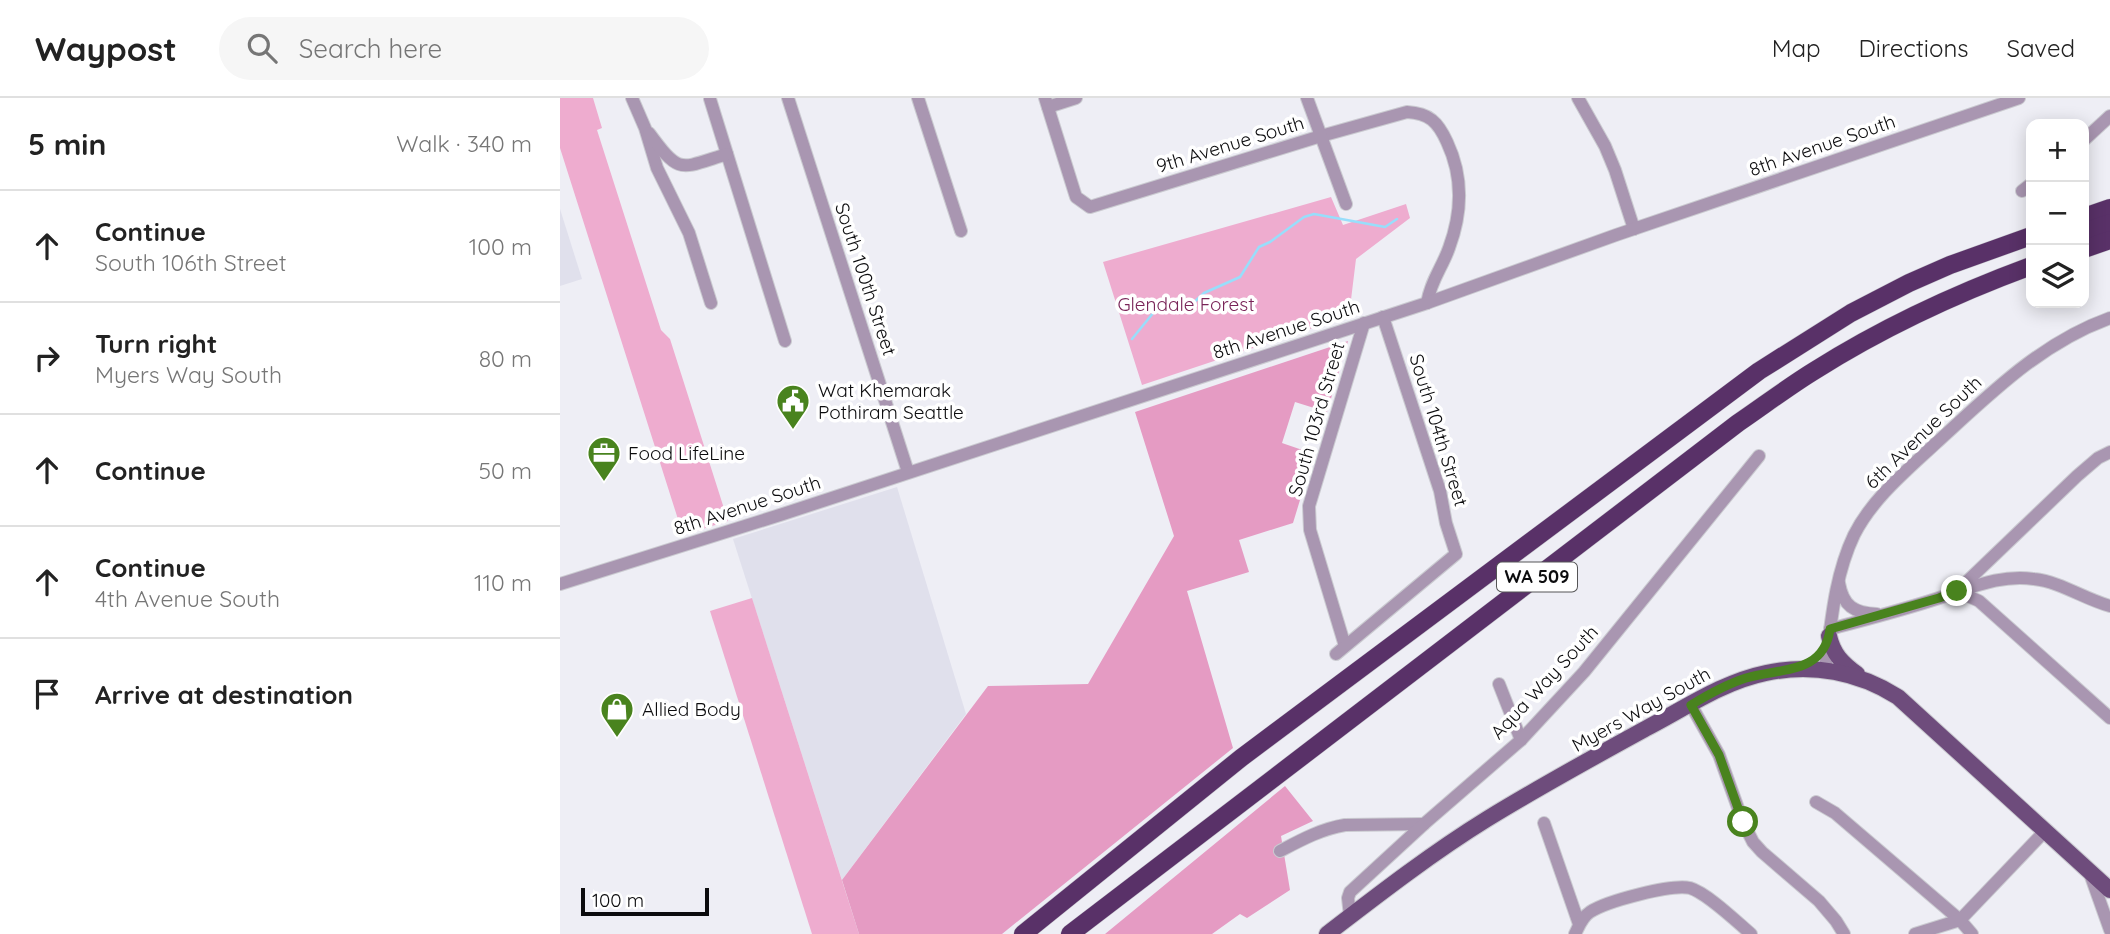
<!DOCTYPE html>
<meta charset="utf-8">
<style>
body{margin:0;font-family:Quicksand,sans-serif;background:#f6f6f6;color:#222}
.controls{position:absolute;right:21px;top:21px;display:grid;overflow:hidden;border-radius:14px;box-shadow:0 4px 18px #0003}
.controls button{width:63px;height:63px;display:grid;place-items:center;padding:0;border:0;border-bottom:2px solid #e0e0e0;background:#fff;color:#222;font:35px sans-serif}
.scale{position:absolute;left:21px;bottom:18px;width:128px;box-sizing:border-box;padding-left:7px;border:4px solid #0c0c0e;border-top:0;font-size:19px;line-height:24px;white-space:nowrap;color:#0c0c0e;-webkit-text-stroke:5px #fff;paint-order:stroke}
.stop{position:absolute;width:21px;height:21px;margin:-16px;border:5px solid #49831e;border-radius:50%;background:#fff}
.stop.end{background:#49831e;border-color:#fff;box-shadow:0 2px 7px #0008}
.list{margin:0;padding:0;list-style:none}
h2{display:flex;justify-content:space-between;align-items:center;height:91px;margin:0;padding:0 28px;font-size:30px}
h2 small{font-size:23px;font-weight:400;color:#767676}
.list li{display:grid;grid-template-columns:46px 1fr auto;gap:21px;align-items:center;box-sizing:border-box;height:112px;padding:0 28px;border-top:2px solid #e0e0e0}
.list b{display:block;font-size:26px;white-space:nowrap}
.list p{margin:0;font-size:23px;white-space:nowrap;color:#767676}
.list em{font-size:23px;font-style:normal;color:#767676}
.icon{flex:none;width:38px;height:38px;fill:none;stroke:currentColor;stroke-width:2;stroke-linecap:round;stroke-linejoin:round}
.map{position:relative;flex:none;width:1550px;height:836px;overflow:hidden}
header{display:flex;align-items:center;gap:42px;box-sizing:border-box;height:98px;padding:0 35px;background:#fff;border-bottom:2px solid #e0e0e0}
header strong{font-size:33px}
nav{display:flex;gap:38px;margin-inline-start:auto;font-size:24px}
.search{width:490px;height:63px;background:#f6f6f6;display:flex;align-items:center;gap:18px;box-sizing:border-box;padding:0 24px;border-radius:38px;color:#767676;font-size:26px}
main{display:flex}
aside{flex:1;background:#fff}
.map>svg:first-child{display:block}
.built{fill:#e0e0ec}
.green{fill:#eeaccf}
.forest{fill:#e59bc3}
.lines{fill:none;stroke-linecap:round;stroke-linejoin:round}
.stream{stroke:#98defb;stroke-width:2.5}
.minor-casing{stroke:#cacad0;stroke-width:14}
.major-casing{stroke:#cacad0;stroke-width:18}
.highway-casing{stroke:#cacad0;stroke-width:19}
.minor{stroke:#a996b1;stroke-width:12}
.major{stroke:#6e4c7c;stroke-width:16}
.highway{stroke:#593168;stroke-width:18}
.route{stroke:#49831e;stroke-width:9}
.labels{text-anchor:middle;stroke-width:7;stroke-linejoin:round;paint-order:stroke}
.shield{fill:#fff;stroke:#555556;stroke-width:2}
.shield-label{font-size:18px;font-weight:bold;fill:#0c0c0e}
.street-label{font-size:19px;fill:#0c0c0e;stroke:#fff}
.park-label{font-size:19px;fill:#792458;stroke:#fff}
.poi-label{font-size:19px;fill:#0c0c0e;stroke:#fff;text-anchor:start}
</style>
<header>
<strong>Waypost</strong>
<div class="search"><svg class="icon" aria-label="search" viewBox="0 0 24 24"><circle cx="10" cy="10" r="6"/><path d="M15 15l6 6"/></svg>Search here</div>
<nav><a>Map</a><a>Directions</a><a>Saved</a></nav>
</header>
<main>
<aside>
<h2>5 min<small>Walk · 340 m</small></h2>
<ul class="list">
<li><svg class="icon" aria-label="ahead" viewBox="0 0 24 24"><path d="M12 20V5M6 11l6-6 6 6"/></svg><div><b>Continue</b><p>South 106th Street</p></div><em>100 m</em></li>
<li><svg class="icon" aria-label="right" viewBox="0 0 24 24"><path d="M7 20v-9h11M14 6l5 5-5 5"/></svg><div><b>Turn right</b><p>Myers Way South</p></div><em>80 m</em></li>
<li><svg class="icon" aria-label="ahead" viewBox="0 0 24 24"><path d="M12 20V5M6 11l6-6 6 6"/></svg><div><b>Continue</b></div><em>50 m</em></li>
<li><svg class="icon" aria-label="ahead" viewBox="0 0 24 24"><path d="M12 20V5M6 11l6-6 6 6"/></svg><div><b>Continue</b><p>4th Avenue South</p></div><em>110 m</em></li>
<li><svg class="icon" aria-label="arrive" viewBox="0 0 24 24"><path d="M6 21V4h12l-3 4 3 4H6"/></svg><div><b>Arrive at destination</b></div></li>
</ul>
</aside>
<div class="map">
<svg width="1550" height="836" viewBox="0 0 1550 836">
<rect width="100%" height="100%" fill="#eeeef5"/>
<g class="built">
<polygon points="0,111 22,181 0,188"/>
<polygon points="337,389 406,616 282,782 173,441"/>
</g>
<g class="green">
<polygon points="0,0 33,0 42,30 37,32 101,232 110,241 168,423 123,437 0,50"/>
<polygon points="771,99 783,127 846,106 850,120 796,161 789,218 582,287 543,164"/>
<polygon points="192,500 299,836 252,836 150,513"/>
</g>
<g class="forest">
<polygon points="788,243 767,314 735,304 722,345 754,356 733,425 679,442 689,474 627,493 673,650 442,836 299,836 282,782 428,588 528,586 614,438 575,314"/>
<polygon points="725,688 753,723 721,738 730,792 687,820 680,816 652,836 545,836"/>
</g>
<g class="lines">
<polyline class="stream" points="572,241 598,209 618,212 630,208 644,195 680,179 699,149 710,144 744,119 754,116 825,129 837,121"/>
<defs>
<g id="minor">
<polyline points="72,0 85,30 97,70 129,135 151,205"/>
<polyline points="228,0 348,374"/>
<polyline points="358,0 401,133"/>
<path d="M485 0 516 99 530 109 761 38 847 14C869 15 878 24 887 44 903 78 902 115 889 150 882 170 871 182 867 205"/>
<polyline points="747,0 786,106"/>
<polyline points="1018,0 1045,48 1055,72 1074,131"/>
<polyline points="150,1 225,243"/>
<polyline points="488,9 516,0"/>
<path d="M89 35C120 77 119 71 167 56"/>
<polyline points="1524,42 1550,18"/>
<polyline points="1462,93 1471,86"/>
<polyline points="1550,354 1538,360 1517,378 1397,493 1419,503 1550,620"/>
<path d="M1279 485C1283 508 1294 515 1317 516"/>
<polyline points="0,486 223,416 867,205 1056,137 1459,0"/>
<path d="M1270 531C1307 521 1343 512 1379 500 1411 490 1440 476 1474 481 1501 484 1524 501 1550 508"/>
<polyline points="785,548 750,432 749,408 804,225"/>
<polyline points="776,556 896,456 886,425 880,393 823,219"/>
<path d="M1265 572C1271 527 1274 479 1294 437 1312 401 1346 373 1375 346 1429 297 1480 245 1550 220"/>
<polyline points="939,586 961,642"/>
<polyline points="1131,607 1159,657 1183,724 1193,744 1202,754 1259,803 1276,823 1284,836"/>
<polyline points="1256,704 1275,715 1400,822 1412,836"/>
<polyline points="984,725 1019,826"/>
<path d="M720 753C741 742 761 731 785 727L864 726"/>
<polyline points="1529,773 1550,832"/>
<polyline points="790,818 788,800 790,794 864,726 961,642 1024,574 1199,358"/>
<path d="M1015 836C1019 828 1022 819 1030 814 1047 803 1111 786 1130 790 1147 795 1177 824 1191 836"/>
<polyline points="1355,836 1400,822 1485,733"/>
</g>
<g id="major">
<path d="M1269 538C1273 556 1282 565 1297 576"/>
<path d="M767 836C819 796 872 755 927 721 979 689 1032 660 1085 631 1124 611 1162 584 1206 575 1252 565 1299 574 1338 599L1550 792"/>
</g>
<g id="highway">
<polyline points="1524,119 1550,110"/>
<polyline points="1524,134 1550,125"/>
<polyline points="1524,151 1550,142"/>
<polyline points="463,836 681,660 1199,273 1291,215 1349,185 1390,167 1471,138"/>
<path d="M510 836 1178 325C1203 308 1228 289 1254 273 1322 230 1395 196 1471 168"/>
</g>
</defs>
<use href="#minor" class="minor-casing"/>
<use href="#major" class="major-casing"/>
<use href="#highway" class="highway-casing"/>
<use href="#minor" class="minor"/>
<use href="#major" class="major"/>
<use href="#highway" class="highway"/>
</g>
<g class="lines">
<path class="route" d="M1183 724 1159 657 1131 607C1149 596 1167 586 1186 580 1219 570 1264 577 1270 531L1379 500 1397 493"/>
</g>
<defs>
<symbol id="civic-pin" viewBox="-11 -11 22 30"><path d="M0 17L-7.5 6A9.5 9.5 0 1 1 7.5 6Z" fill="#49831e" stroke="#fff"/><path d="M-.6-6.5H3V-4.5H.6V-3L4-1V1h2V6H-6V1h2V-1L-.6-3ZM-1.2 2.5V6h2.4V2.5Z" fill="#fff"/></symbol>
<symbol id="office-pin" viewBox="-11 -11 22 30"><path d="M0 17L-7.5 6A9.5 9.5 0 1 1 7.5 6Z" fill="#49831e" stroke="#fff"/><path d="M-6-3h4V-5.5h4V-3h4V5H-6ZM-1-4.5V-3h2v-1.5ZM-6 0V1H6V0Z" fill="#fff"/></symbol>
<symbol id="shop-pin" viewBox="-11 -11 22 30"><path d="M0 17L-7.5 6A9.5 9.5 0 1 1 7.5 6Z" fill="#49831e" stroke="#fff"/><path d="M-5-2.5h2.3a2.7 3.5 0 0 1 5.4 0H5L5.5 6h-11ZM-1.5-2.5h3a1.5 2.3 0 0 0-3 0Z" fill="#fff"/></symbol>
</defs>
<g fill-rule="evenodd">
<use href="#civic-pin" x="214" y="284" width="38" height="52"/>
<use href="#office-pin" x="25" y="336" width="38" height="52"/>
<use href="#shop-pin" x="38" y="592" width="38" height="52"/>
</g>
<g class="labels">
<rect class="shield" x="937" y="464.5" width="80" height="29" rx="5"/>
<g class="shield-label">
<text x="977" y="485">WA 509</text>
</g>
<g class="street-label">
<text transform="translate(670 46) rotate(-17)" y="7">9th Avenue South</text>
<text transform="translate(1262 47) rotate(-19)" y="7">8th Avenue South</text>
<text transform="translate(306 181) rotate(72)" y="7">South 100th Street</text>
<text transform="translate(726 231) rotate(-18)" y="7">8th Avenue South</text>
<text transform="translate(756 321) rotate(-74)" y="7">South 103rd Street</text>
<text transform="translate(879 332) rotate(73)" y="7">South 104th Street</text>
<text transform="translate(1363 334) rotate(-44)" y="7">6th Avenue South</text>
<text transform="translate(187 407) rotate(-18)" y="7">8th Avenue South</text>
<text transform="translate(984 584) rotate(-47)" y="7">Aqua Way South</text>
<text transform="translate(1081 611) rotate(-29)" y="7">Myers Way South</text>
</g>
<g class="park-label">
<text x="626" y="213">Glendale Forest</text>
</g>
<g class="poi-label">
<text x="258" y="299">Wat Khemarak<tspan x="258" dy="22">Pothiram Seattle</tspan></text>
<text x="68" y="362">Food LifeLine</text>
<text x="82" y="618">Allied Body</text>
</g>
</g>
</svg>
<div class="controls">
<button>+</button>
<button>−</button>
<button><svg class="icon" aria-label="layers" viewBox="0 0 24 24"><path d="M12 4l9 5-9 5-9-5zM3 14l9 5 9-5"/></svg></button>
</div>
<div class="scale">100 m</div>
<div class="stop" style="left:1183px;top:724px"></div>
<div class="stop end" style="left:1397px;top:493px"></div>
</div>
</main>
